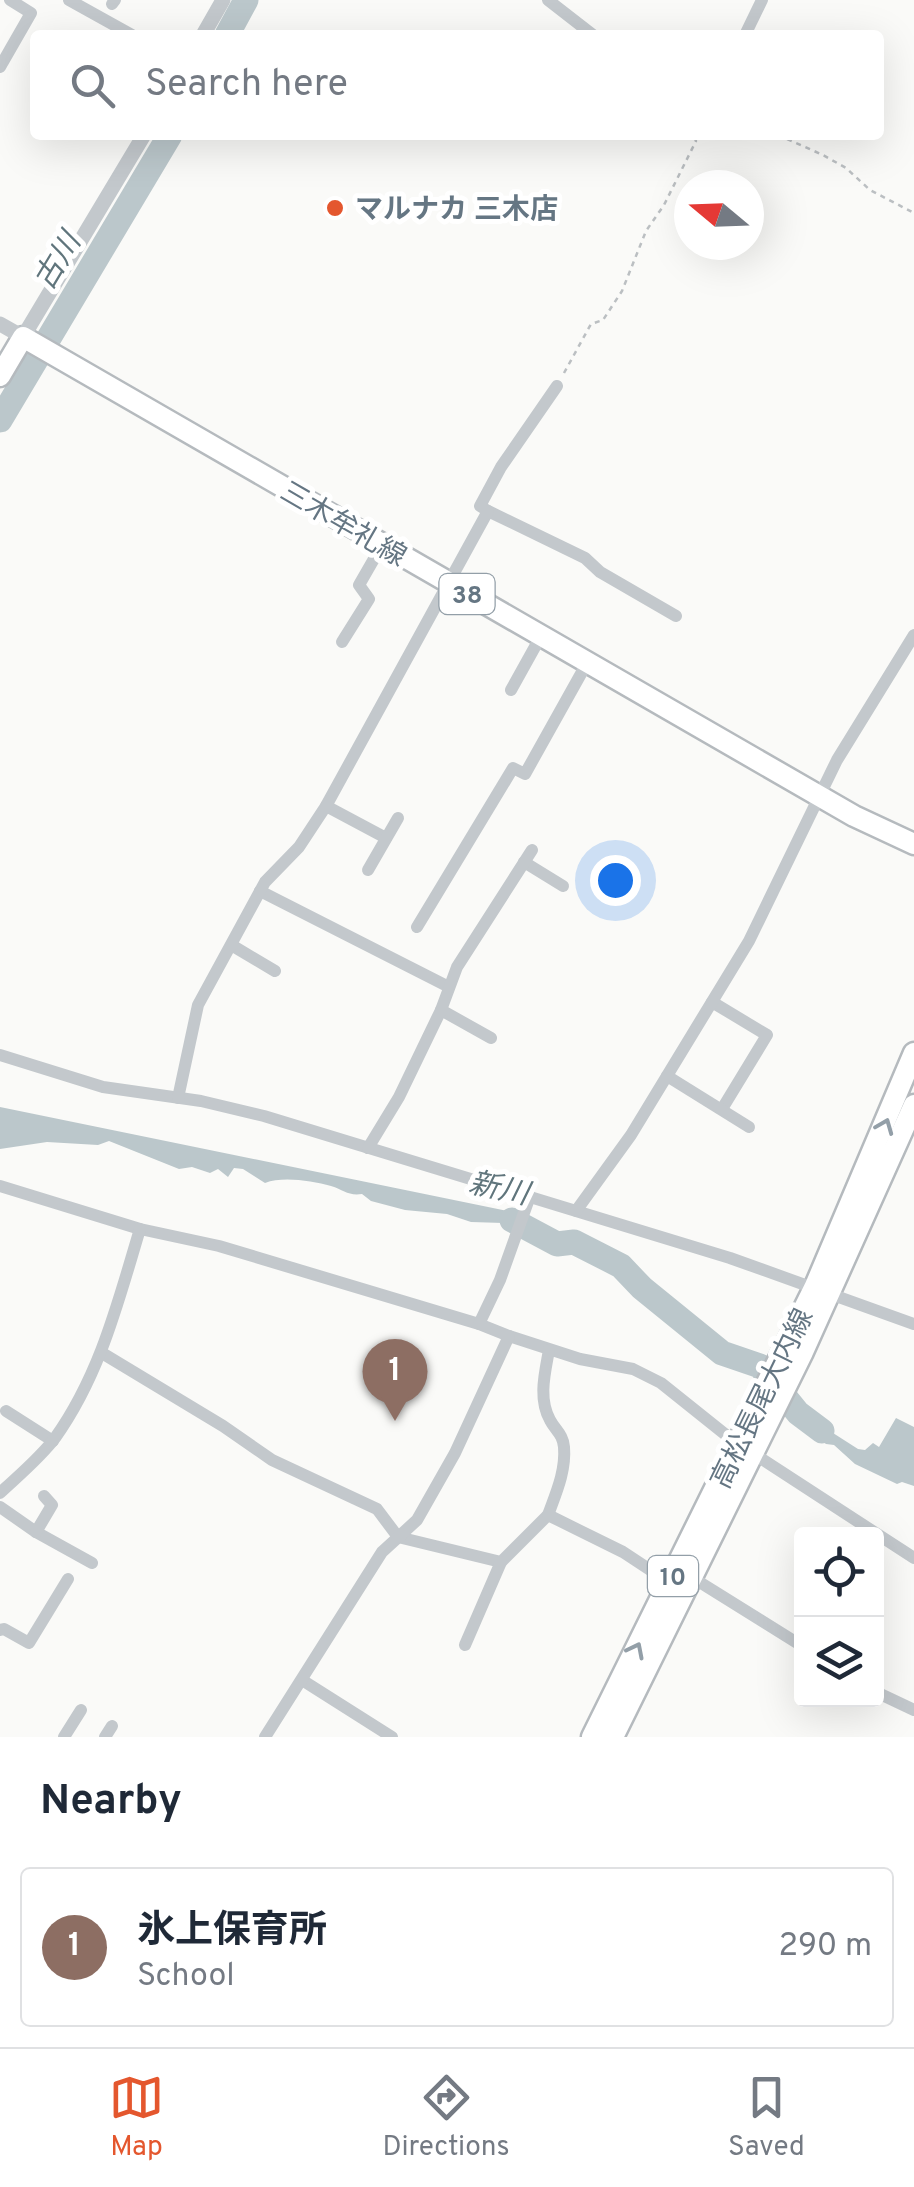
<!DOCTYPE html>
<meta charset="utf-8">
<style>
body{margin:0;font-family:Overpass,"Noto Sans JP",sans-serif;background:#f2f2f3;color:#1f2937}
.controls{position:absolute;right:30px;bottom:30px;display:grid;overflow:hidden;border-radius:10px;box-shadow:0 10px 40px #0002}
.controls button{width:90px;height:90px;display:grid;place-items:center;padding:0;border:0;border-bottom:2px solid #e0e1e3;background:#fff;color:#1f2937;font:50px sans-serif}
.compass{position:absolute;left:674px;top:170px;width:90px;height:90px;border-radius:50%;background:#fff;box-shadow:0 10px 40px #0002;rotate:289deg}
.you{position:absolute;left:615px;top:880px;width:35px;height:35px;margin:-25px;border:8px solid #fff;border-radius:50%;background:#1a73e8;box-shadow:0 0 0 15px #1a73e833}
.badge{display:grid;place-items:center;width:65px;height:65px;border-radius:50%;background:#e4572e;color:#fff;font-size:32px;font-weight:700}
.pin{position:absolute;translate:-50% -82px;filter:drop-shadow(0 2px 5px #0008)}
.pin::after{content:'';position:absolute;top:52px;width:35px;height:30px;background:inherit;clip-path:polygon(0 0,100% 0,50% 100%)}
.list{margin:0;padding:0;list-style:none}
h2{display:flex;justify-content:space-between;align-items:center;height:130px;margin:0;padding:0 40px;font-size:42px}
h2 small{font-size:32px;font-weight:400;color:#747a83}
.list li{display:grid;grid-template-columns:65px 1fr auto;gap:30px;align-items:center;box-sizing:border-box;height:160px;margin:0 20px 20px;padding:0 20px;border:2px solid #e0e1e3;border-radius:10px}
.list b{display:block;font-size:38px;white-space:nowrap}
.list p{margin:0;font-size:32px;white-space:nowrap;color:#747a83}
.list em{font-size:32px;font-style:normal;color:#747a83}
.icon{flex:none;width:55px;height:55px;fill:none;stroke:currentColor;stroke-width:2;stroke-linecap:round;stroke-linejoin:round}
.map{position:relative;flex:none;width:914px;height:1737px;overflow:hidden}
.search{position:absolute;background:#fff;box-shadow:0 10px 40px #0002;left:30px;right:30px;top:30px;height:110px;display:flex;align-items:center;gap:25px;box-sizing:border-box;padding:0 35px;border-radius:10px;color:#747a83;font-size:38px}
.sheet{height:310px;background:#fff}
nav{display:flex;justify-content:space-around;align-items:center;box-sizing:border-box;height:140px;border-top:2px solid #e0e1e3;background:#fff;font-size:28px;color:#747a83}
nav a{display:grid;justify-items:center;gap:5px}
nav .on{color:#e4572e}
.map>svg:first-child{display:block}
.water{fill:#bbc7cb}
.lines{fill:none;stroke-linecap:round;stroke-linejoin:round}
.river{stroke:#bbc7cb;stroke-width:25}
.primary-casing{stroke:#b5babe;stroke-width:25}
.path{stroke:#bbbfc2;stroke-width:2.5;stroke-dasharray:5 5;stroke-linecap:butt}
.minor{stroke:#c3c8cc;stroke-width:12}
.tertiary{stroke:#c3c8cc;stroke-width:15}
.primary{stroke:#fff;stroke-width:20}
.oneway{stroke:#939fa8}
.poi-dot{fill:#e4572e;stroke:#fff;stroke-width:4}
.labels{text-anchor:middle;stroke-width:10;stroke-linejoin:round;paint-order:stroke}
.shield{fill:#fff;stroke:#939fa8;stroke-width:2.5}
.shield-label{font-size:25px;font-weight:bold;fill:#657683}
.poi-label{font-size:28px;font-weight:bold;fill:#657683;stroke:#fff;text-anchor:start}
.street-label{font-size:28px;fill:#657683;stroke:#fff}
.water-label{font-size:30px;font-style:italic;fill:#60757c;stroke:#fff}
</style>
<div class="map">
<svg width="914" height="1737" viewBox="0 0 914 1737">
<rect width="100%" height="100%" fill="#fafaf8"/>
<g class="water">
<path d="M0 1107 513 1212 543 1225 539 1234 503 1223 471 1222 447 1214 405 1210 371 1201 362 1194C348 1196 344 1190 331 1186 312 1181 283 1176 265 1183L243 1169 234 1168 228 1177 218 1169 210 1173 192 1167 179 1169 109 1141 98 1145 47 1142 0 1149Z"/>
<polygon points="800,1405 808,1417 858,1449 865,1450 873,1443 879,1447 896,1418 914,1427 914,1486 902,1482 897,1484 855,1464 834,1445 826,1444 793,1420"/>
</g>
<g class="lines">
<g class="river">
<polyline points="227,35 246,0"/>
<polyline points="0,420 170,135"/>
<polyline points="512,1220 557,1244 574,1242 621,1266 642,1288 722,1353 760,1366 798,1413 822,1431"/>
</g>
<defs>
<g id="primary">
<polyline points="0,376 23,337 854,816 914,844"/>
<polyline points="592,1737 815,1286 914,1053"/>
<polyline points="613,1737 803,1352 914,1105"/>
</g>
</defs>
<use href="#primary" class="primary-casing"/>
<g class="path">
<polyline points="778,135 823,155 846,168 870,190 914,213"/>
<polyline points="564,373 591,324 603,320 622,291 646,231 664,205 696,141 693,135"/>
</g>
<g class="minor">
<polyline points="69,0 132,35"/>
<polyline points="548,0 593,35"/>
<polyline points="112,4 115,0"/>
<polyline points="745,35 762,0"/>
<polyline points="0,67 31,13 10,0"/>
<polyline points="488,511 585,558 600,572 676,616"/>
<polyline points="342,642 369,599 359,585 382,545"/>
<polyline points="511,690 541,636"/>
<polyline points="326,806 386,838"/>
<polyline points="524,862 563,886"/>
<polyline points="368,870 398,818"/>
<polyline points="260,891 449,987"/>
<polyline points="417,927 513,768 525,774 587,663"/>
<polyline points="233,946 275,971"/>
<polyline points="712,1002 767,1035 722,1109"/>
<polyline points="441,1010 491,1038"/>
<polyline points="0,1055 103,1087 201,1101 264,1116 730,1258 914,1324"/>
<polyline points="667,1076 749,1127"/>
<polyline points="178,1098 198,1005 265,882 299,847 326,806 488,511 480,506 501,467 557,386"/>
<polyline points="368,1148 399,1097 441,1010 457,967 532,850"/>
<polyline points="0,1186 140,1229 219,1246 479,1324"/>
<polyline points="576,1211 631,1135 749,941 837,760 914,635"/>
<polyline points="509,1336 580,1359 633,1369 661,1383 731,1439 914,1558"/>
<polyline points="102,1353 223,1426 272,1460 377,1509 398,1537 501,1562 548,1515 623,1552 670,1583 701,1583 802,1646"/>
<polyline points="6,1411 53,1441"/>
<path d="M0 1493C18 1476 40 1458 55 1438 100 1375 118 1302 140 1229"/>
<polyline points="0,1507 36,1532 92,1563"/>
<path d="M548 1515C556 1493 566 1471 564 1447 563 1434 555 1430 550 1420 538 1398 545 1373 549 1350"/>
<polyline points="36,1532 52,1505 44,1496"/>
<polyline points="0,1630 4,1629 29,1643 68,1579"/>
<polyline points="465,1645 501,1562"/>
<polyline points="302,1680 392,1737"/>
<polyline points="876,1692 914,1710"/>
<polyline points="64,1737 81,1710"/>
<polyline points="105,1737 112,1726"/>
<polyline points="265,1737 382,1552 417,1520 455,1453 509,1336 479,1324 500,1280 530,1196"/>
</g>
<g class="tertiary">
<polyline points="203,35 223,0"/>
<polyline points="0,324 23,337 144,135"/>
</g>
<use href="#primary" class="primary"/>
</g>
<defs><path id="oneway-chevron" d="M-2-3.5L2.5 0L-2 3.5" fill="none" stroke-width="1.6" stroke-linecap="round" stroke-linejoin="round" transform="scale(2.5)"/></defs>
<g class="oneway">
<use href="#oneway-chevron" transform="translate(885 1126) rotate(-68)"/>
<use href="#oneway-chevron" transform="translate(636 1650) rotate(-63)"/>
</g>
<circle class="poi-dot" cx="335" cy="208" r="10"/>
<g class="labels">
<g class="shield">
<rect x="439.5" y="574" width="55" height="40" rx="8"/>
<rect x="648" y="1556" width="50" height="40" rx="8"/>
</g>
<g class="shield-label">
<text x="467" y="603">38</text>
<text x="673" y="1585">10</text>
</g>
<g class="poi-label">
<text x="355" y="218">マルナカ 三木店</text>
</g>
<g class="street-label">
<text transform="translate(344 523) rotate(30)" y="10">三木牟礼線</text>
<text transform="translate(761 1398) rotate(-64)" y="10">高松長尾大内線</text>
</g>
<g class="water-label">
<text transform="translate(57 261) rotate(-59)" y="10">古川</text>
<text transform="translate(499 1188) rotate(12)" y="10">新川</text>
</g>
</g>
</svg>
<div class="controls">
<button><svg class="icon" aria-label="locate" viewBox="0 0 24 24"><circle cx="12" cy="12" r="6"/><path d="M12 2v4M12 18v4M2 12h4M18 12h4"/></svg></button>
<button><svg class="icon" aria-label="layers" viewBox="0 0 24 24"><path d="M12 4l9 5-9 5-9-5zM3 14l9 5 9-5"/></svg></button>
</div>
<svg class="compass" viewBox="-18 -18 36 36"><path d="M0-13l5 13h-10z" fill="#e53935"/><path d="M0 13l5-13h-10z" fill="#747a83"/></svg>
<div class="you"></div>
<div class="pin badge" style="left:395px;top:1421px;background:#8d6e63">1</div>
<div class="search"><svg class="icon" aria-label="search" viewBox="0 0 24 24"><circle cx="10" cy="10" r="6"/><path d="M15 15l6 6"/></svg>Search here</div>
</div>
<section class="sheet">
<h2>Nearby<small></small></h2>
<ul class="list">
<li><span class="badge" style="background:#8d6e63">1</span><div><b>氷上保育所</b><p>School</p></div><em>290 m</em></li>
</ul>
</section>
<nav>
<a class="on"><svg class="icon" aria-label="map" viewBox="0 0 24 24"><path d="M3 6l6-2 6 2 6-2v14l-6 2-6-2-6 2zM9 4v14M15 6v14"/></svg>Map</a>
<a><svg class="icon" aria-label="directions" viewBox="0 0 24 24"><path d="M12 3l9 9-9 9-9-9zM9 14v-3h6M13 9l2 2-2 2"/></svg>Directions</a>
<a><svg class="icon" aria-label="saved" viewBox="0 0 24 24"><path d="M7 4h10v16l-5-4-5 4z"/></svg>Saved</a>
</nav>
